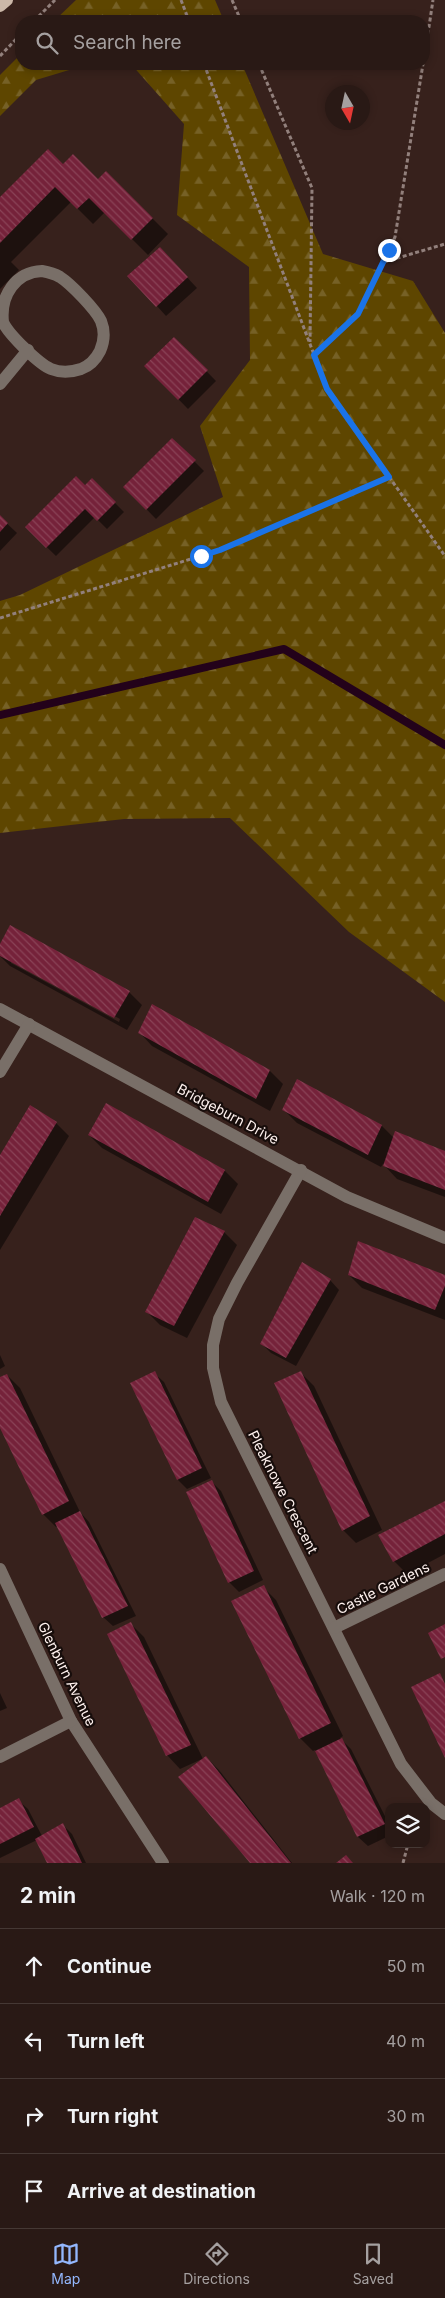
<!DOCTYPE html>
<meta charset="utf-8">
<style>
body{margin:0;font-family:Inter,sans-serif;background:#352622;color:#f1f3f6}
.controls{position:absolute;right:15px;bottom:15px;display:grid;overflow:hidden;border-radius:10px;box-shadow:0 2px 8px #0003}
.controls button{width:45px;height:45px;display:grid;place-items:center;padding:0;border:0;border-bottom:1px solid #453834;background:#291915;color:#f1f3f6;font:25px sans-serif}
.compass{position:absolute;left:325px;top:85px;width:45px;height:45px;border-radius:50%;background:#291915;box-shadow:0 2px 8px #0003;rotate:171deg}
.stop{position:absolute;width:15px;height:15px;margin:-11px;border:4px solid #1a73e8;border-radius:50%;background:#fff}
.stop.end{background:#1a73e8;border-color:#fff;box-shadow:0 1px 5px #0008}
.list{margin:0;padding:0;list-style:none}
h2{display:flex;justify-content:space-between;align-items:center;height:65px;margin:0;padding:0 20px;font-size:21px}
h2 small{font-size:16px;font-weight:400;color:#a5a0a0}
.list li{display:grid;grid-template-columns:32px 1fr auto;gap:15px;align-items:center;box-sizing:border-box;height:75px;padding:0 20px;border-top:1px solid #453834}
.list b{display:block;font-size:19px;white-space:nowrap}
.list em{font-size:16px;font-style:normal;color:#a5a0a0}
.icon{flex:none;width:28px;height:28px;fill:none;stroke:currentColor;stroke-width:2;stroke-linecap:round;stroke-linejoin:round}
.map{position:relative;flex:none;width:445px;height:1863px;overflow:hidden}
.search{position:absolute;background:#291915;box-shadow:0 2px 8px #0003;left:15px;right:15px;top:15px;height:55px;display:flex;align-items:center;gap:12px;box-sizing:border-box;padding:0 18px;border-radius:20px;color:#a5a0a0;font-size:19px}
.sheet{height:365px;background:#291915}
nav{display:flex;justify-content:space-around;align-items:center;box-sizing:border-box;height:70px;border-top:1px solid #453834;background:#291915;font-size:14px;color:#a5a0a0}
nav a{display:grid;justify-items:center;gap:2px}
nav .on{color:#93b7fd}
.map>svg:first-child{display:block}
.forest{fill:url(#forest-firs)}
.shadow{fill:#0007;fill-rule:evenodd}
.lines{fill:none;stroke-linecap:round;stroke-linejoin:round}
.stream{stroke:#23021a;stroke-width:8}
.building{fill:url(#building-back-hatch)}
.path{stroke:#92807c;stroke-width:3;stroke-dasharray:4 2.5;stroke-linecap:butt}
.street{stroke:#796f68;stroke-width:12}
.primary{stroke:#cbb7a8;stroke-width:12}
.route{stroke:#1a73e8;stroke-width:6}
.labels{text-anchor:middle;stroke-width:4.5;stroke-linejoin:round;paint-order:stroke}
.street-label{font-size:14px;fill:#fef1ee;stroke:#170d0b}
</style>
<div class="map">
<svg width="445" height="1863" viewBox="0 0 445 1863">
<defs>
<pattern id="forest-firs" width="22" height="20" patternUnits="userSpaceOnUse" patternTransform="scale(1.25)"><rect width="22" height="20" fill="#5e4600"/><path d="M5 1l3.5 6h-7zM16 11l3.5 6h-7z" fill="#766126"/></pattern>
<pattern id="building-back-hatch" width="6" height="6" patternUnits="userSpaceOnUse" patternTransform="scale(1.25)"><rect width="6" height="6" fill="#75223a"/><path d="M-1 5l2 2M0 0l6 6M5-1l2 2" fill="none" stroke="#8a4357"/></pattern>
</defs>
<rect width="100%" height="100%" fill="#37211c"/>
<g class="forest">
<polygon points="76,0 215,0 224,21 54,21"/>
<polygon points="21,54 21,64 89,64 36,80 0,116 0,75"/>
<polygon points="131,64 242,64 323,254 413,281 445,333 445,1002 349,932 230,818 124,819 0,833 0,601 20,595 223,497 200,426 250,360 249,267 177,215 184,124"/>
</g>
<g class="shadow">
<polygon points="63,165 98,181 106,172 168,234 148,255 105,212 93,224 71,202 11,262 19,270 0,289 0,199"/>
<polygon points="169,258 197,288 166,316 157,306"/>
<polygon points="174,338 216,381 188,409 146,366"/>
<polygon points="172,439 204,471 156,519 125,487"/>
<polygon points="92,480 124,512 107,529 95,517 56,556 26,527"/>
<polygon points="0,517 17,533 0,551"/>
<path d="M0 947 129 992 142 1005 127 1030 10 966 0 956ZM11 960 120 1019 119 1022 11 963Z"/>
<polygon points="152,1006 270,1071 283,1084 270,1111 152,1046 139,1032"/>
<polygon points="106,1105 225,1171 238,1184 221,1214 102,1148 89,1135"/>
<polygon points="284,1110 382,1126 394,1138 445,1152 445,1197 397,1179 383,1164 381,1167 297,1123"/>
<polygon points="56,1123 69,1136 0,1250 0,1157"/>
<polygon points="224,1232 237,1245 187,1338 160,1325 147,1312"/>
<polygon points="349,1275 445,1276 445,1320 362,1288"/>
<polygon points="330,1280 339,1290 296,1366 271,1353 262,1344"/>
<polygon points="0,1355 5,1366 0,1369"/>
<polygon points="154,1373 164,1382 211,1478 187,1489 178,1480 131,1384"/>
<polygon points="301,1373 314,1386 382,1530 356,1543 343,1530"/>
<polygon points="7,1375 20,1388 80,1512 89,1522 136,1616 113,1626 103,1617 58,1526 56,1527 43,1514 0,1425 0,1379"/>
<polygon points="212,1482 221,1491 263,1580 239,1592 229,1582"/>
<polygon points="445,1502 445,1554 407,1574 394,1561"/>
<polygon points="263,1587 276,1600 343,1736 340,1738 351,1749 389,1824 389,1836 368,1846 358,1837 315,1750 313,1751 300,1738"/>
<polygon points="131,1624 144,1637 203,1759 206,1757 219,1770 292,1863 251,1863 202,1759 180,1769 167,1755"/>
<polygon points="0,1693 7,1708 0,1711"/>
<polygon points="18,1800 28,1809 42,1836 62,1824 72,1834 86,1863 49,1863 37,1840 0,1858 0,1809"/>
</g>
<g class="lines">
<polyline class="stream" points="0,715 284,649 445,745"/>
</g>
<g class="building">
<polygon points="48,149 63,164 73,154 98,179 106,171 153,218 131,240 89,198 77,209 55,187 0,243 0,197"/>
<polygon points="160,247 188,277 156,307 127,276"/>
<polygon points="174,337 208,370 178,400 144,366"/>
<polygon points="172,438 196,460 146,510 123,487"/>
<polygon points="76,476 85,485 92,478 116,502 97,521 85,509 46,548 25,527"/>
<polygon points="0,515 8,523 0,532"/>
<polygon points="10,925 130,991 114,1018 0,956 0,944"/>
<polygon points="152,1004 270,1070 256,1099 138,1033"/>
<polygon points="297,1079 382,1125 368,1155 282,1110"/>
<polygon points="106,1103 225,1170 208,1202 88,1135"/>
<polygon points="30,1105 57,1122 0,1216 0,1155"/>
<polygon points="395,1131 445,1151 445,1190 383,1166"/>
<polygon points="195,1217 225,1231 174,1326 145,1312"/>
<polygon points="358,1241 445,1275 445,1286 435,1310 348,1275"/>
<polygon points="302,1262 331,1279 286,1358 260,1344"/>
<polygon points="155,1371 202,1468 177,1480 130,1383"/>
<polygon points="301,1371 370,1516 342,1531 274,1383"/>
<polygon points="7,1374 69,1501 42,1515 0,1428 0,1377"/>
<polygon points="212,1480 254,1571 228,1583 186,1492"/>
<polygon points="445,1501 445,1534 393,1562 378,1535"/>
<polygon points="80,1511 128,1606 102,1618 55,1523"/>
<polygon points="264,1585 331,1723 299,1739 231,1601"/>
<polygon points="131,1622 191,1745 166,1756 107,1634"/>
<polygon points="445,1624 445,1657 441,1659 428,1633"/>
<polygon points="440,1673 445,1684 445,1758 411,1687"/>
<polygon points="342,1738 385,1824 357,1837 315,1751"/>
<polygon points="206,1756 291,1863 250,1863 178,1777"/>
<polygon points="19,1798 34,1827 0,1844 0,1808"/>
<polygon points="63,1823 82,1863 47,1863 35,1839"/>
<polygon points="346,1855 353,1863 336,1863"/>
</g>
<g class="lines">
<g class="path">
<polyline points="181,0 189,21"/>
<polyline points="232,0 241,21"/>
<polyline points="34,21 55,0"/>
<polyline points="0,56 21,34"/>
<polyline points="424,60 433,0"/>
<polyline points="204,64 327,389 445,556"/>
<polyline points="259,64 312,188 310,342"/>
<polyline points="384,262 445,244"/>
<polyline points="314,355 358,314 395,237 423,64"/>
<polyline points="0,618 220,550 389,477"/>
<polyline points="403,1863 408,1844"/>
</g>
<g class="street">
<path d="M42 271C48 272 55 274 60 277 71 284 96 310 101 321 105 331 104 342 100 351 96 359 89 366 81 369 72 372 61 373 51 369 39 364 8 334 3 322 0 295 16 272 42 271Z"/>
<polyline points="0,384 28,350"/>
<polyline points="0,1009 347,1197 445,1238"/>
<polyline points="0,1072 29,1024"/>
<polyline points="301,1170 237,1283 219,1319 213,1345 213,1368 221,1402 401,1764 431,1803 445,1814"/>
<polyline points="0,1569 71,1721 163,1863"/>
<polyline points="334,1628 445,1574"/>
<polyline points="0,1757 71,1721"/>
</g>
<polyline class="primary" points="0,6 7,0"/>
</g>
<g class="lines">
<polyline class="route" points="201,556 220,550 389,477 327,389 314,355 358,314 389,250"/>
</g>
<g class="labels">
<g class="street-label">
<text transform="translate(228 1114) rotate(28)" y="5">Bridgeburn Drive</text>
<text transform="translate(283 1492) rotate(63)" y="5">Pleaknowe Crescent</text>
<text transform="translate(383 1588) rotate(-26)" y="5">Castle Gardens</text>
<text transform="translate(67 1674) rotate(64)" y="5">Glenburn Avenue</text>
</g>
</g>
</svg>
<div class="controls">
<button><svg class="icon" aria-label="layers" viewBox="0 0 24 24"><path d="M12 4l9 5-9 5-9-5zM3 14l9 5 9-5"/></svg></button>
</div>
<svg class="compass" viewBox="-18 -18 36 36"><path d="M0-13l5 13h-10z" fill="#e53935"/><path d="M0 13l5-13h-10z" fill="#a5a0a0"/></svg>
<div class="stop" style="left:201px;top:556px"></div>
<div class="stop end" style="left:389px;top:250px"></div>
<div class="search"><svg class="icon" aria-label="search" viewBox="0 0 24 24"><circle cx="10" cy="10" r="6"/><path d="M15 15l6 6"/></svg>Search here</div>
</div>
<section class="sheet">
<h2>2 min<small>Walk · 120 m</small></h2>
<ul class="list">
<li><svg class="icon" aria-label="ahead" viewBox="0 0 24 24"><path d="M12 20V5M6 11l6-6 6 6"/></svg><div><b>Continue</b></div><em>50 m</em></li>
<li><svg class="icon" aria-label="left" viewBox="0 0 24 24"><path d="M17 20v-9H6M10 6l-5 5 5 5"/></svg><div><b>Turn left</b></div><em>40 m</em></li>
<li><svg class="icon" aria-label="right" viewBox="0 0 24 24"><path d="M7 20v-9h11M14 6l5 5-5 5"/></svg><div><b>Turn right</b></div><em>30 m</em></li>
<li><svg class="icon" aria-label="arrive" viewBox="0 0 24 24"><path d="M6 21V4h12l-3 4 3 4H6"/></svg><div><b>Arrive at destination</b></div></li>
</ul>
</section>
<nav>
<a class="on"><svg class="icon" aria-label="map" viewBox="0 0 24 24"><path d="M3 6l6-2 6 2 6-2v14l-6 2-6-2-6 2zM9 4v14M15 6v14"/></svg>Map</a>
<a><svg class="icon" aria-label="directions" viewBox="0 0 24 24"><path d="M12 3l9 9-9 9-9-9zM9 14v-3h6M13 9l2 2-2 2"/></svg>Directions</a>
<a><svg class="icon" aria-label="saved" viewBox="0 0 24 24"><path d="M7 4h10v16l-5-4-5 4z"/></svg>Saved</a>
</nav>
